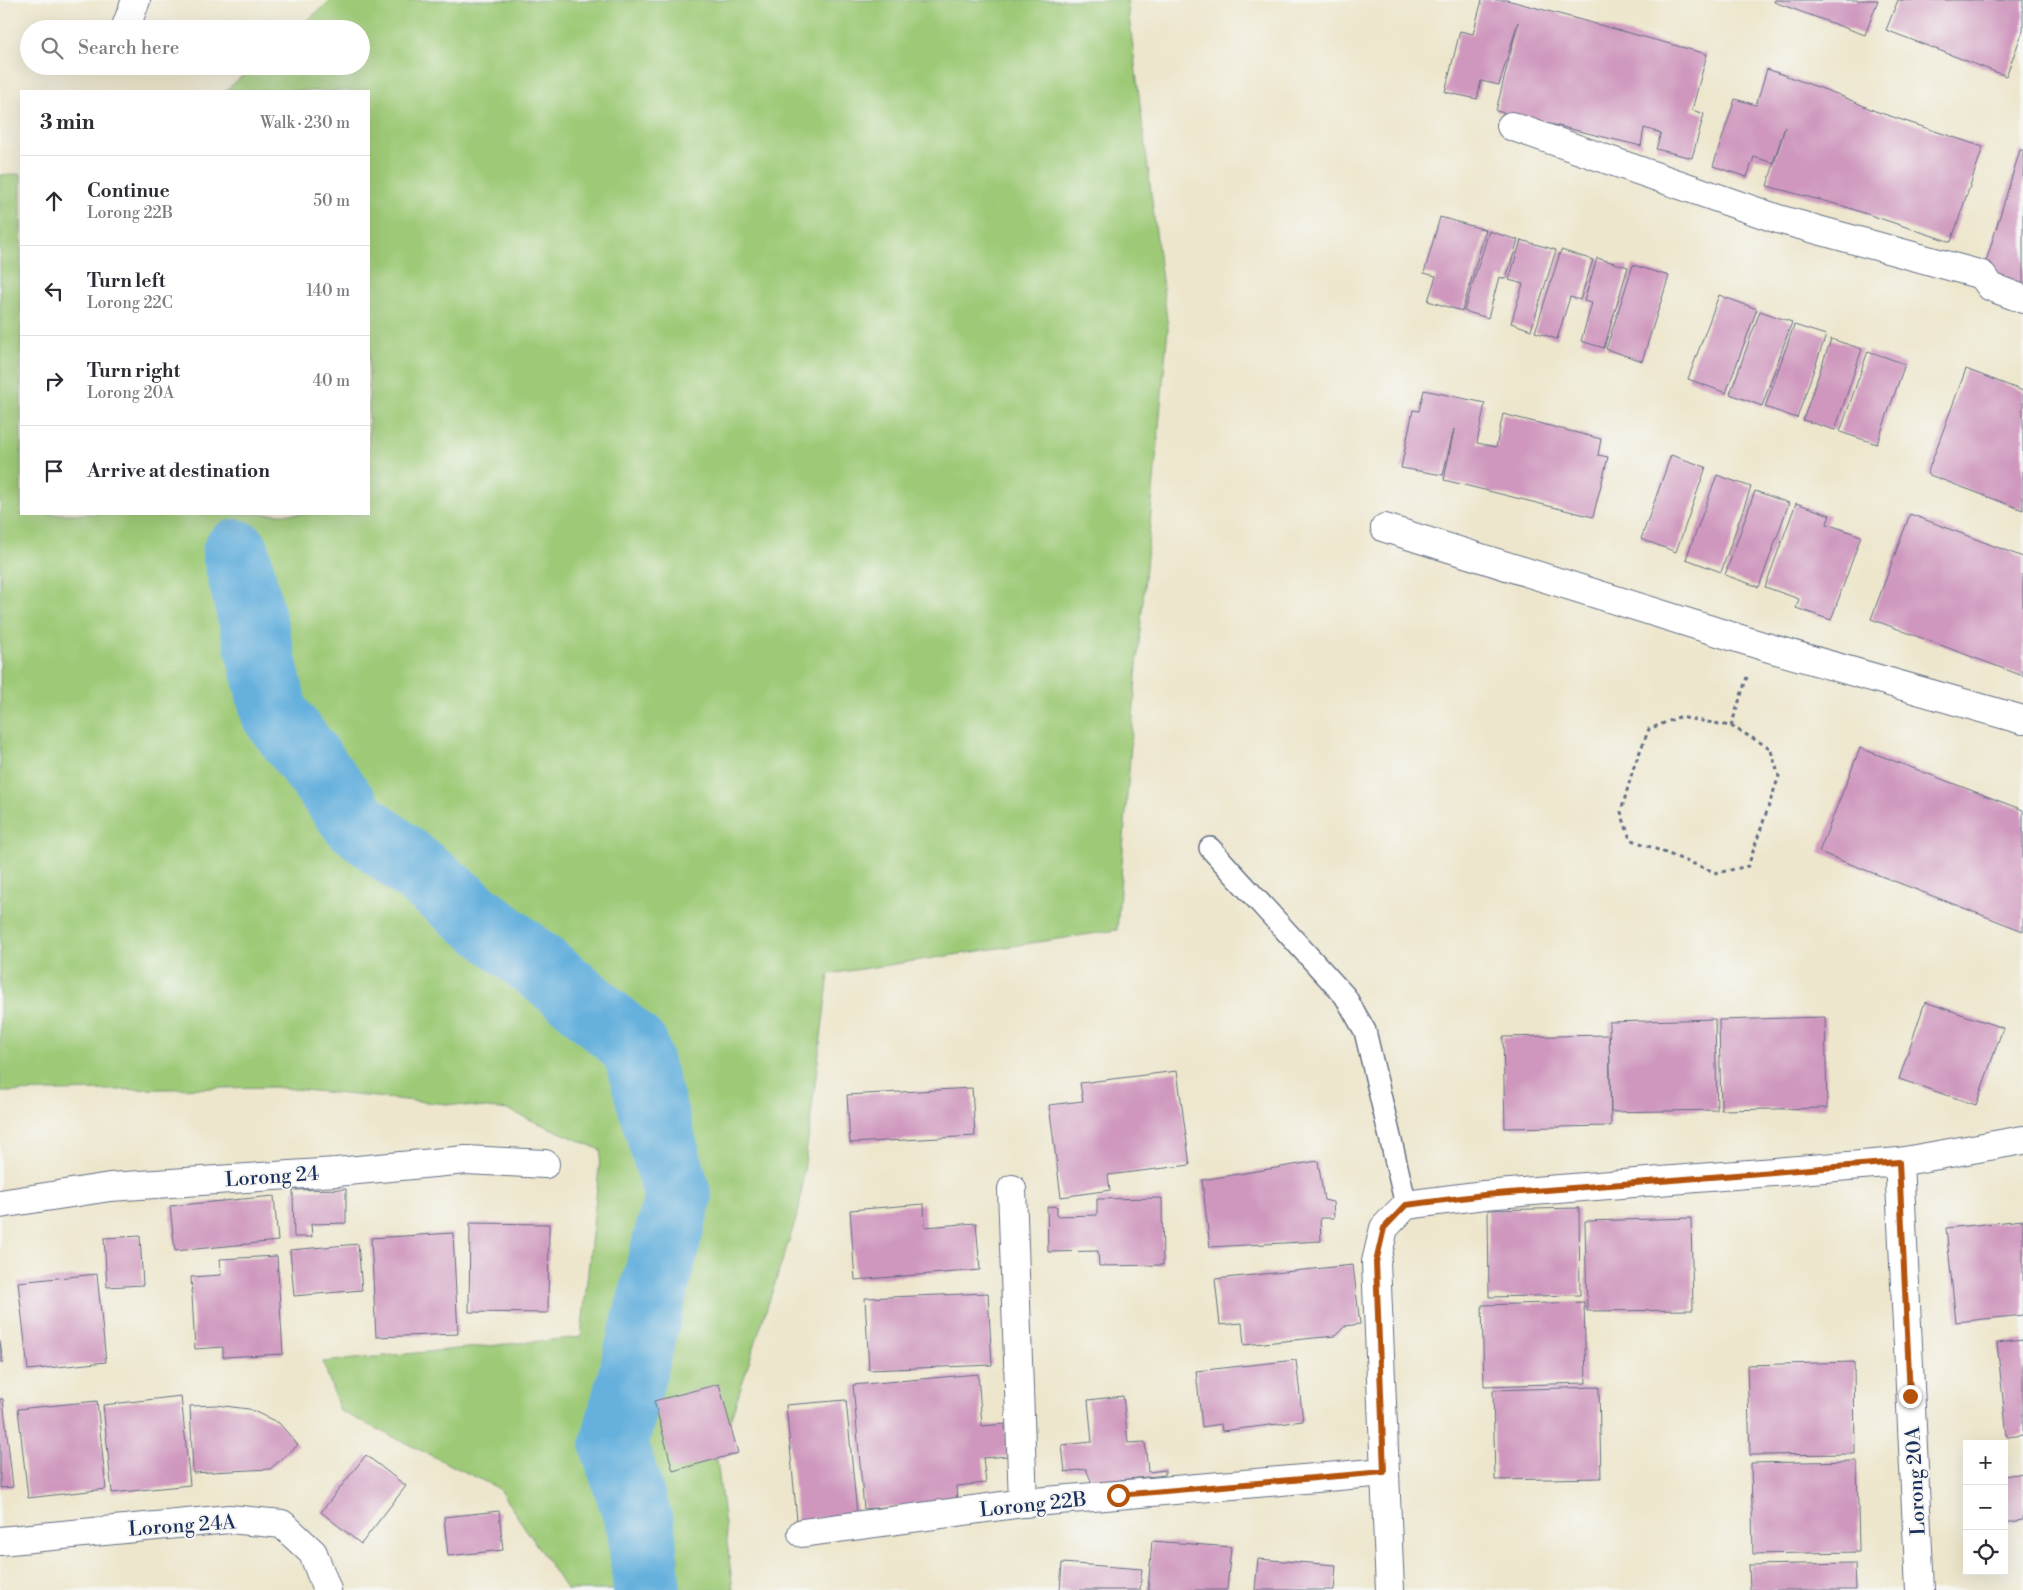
<!DOCTYPE html>
<meta charset="utf-8">
<style>
body{margin:0;font-family:"Libre Bodoni",serif;background:#f7f7f7;color:#2b2b33}
.controls{position:absolute;right:15px;bottom:15px;display:grid;overflow:hidden;border-radius:0px;box-shadow:0 5px 20px #0002}
.controls button{width:45px;height:45px;display:grid;place-items:center;padding:0;border:0;border-bottom:1px solid #e1e1e2;background:#fff;color:#2b2b33;font:25px sans-serif}
.stop{position:absolute;width:15px;height:15px;margin:-11px;border:4px solid #b45309;border-radius:50%;background:#fff}
.stop.end{background:#b45309;border-color:#fff;box-shadow:0 1px 5px #0008}
.list{margin:0;padding:0;list-style:none}
h2{display:flex;justify-content:space-between;align-items:center;height:65px;margin:0;padding:0 20px;font-size:21px}
h2 small{font-size:16px;font-weight:400;color:#7c7c81}
.list li{display:grid;grid-template-columns:32px 1fr auto;gap:15px;align-items:center;box-sizing:border-box;height:90px;padding:0 20px;border-top:1px solid #e1e1e2}
.list b{display:block;font-size:19px;white-space:nowrap}
.list p{margin:0;font-size:16px;white-space:nowrap;color:#7c7c81}
.list em{font-size:16px;font-style:normal;color:#7c7c81}
.icon{flex:none;width:28px;height:28px;fill:none;stroke:currentColor;stroke-width:2;stroke-linecap:round;stroke-linejoin:round}
.map{position:relative;flex:none;width:2023px;height:1590px;overflow:hidden}
.search{position:absolute;background:#fff;box-shadow:0 5px 20px #0002;left:20px;top:20px;width:350px;height:55px;display:flex;align-items:center;gap:12px;box-sizing:border-box;padding:0 18px;border-radius:28px;color:#7c7c81;font-size:19px}
.panel{position:absolute;background:#fff;box-shadow:0 5px 20px #0002;left:20px;top:90px;width:350px;height:425px;border-radius:0px}
.map>svg:first-child{display:block}
.green{fill:#9eca77;stroke:#5c7c6a}
.lines{fill:none;stroke-linecap:round;stroke-linejoin:round}
.river{stroke:#65b0dd;stroke-width:68}
.building{fill:#cf97be}
.lane-casing{stroke:#646f84;stroke-width:24}
.street-casing{stroke:#646f84;stroke-width:30}
.path{stroke:#646f84;stroke-width:3;stroke-dasharray:4 4;stroke-linecap:butt}
.lane{stroke:#fff;stroke-width:21}
.street{stroke:#fff;stroke-width:28}
.route{stroke:#b45309;stroke-width:6}
.labels{text-anchor:middle;stroke-width:4;stroke-linejoin:round;paint-order:stroke}
.street-label{font-size:20px;fill:#1b2f5e;stroke:#f6f6f2}
</style>
<div class="map">
<svg width="2023" height="1590" viewBox="0 0 2023 1590">
<rect width="100%" height="100%" fill="#f6f6f2"/>
<filter id="ink" filterUnits="userSpaceOnUse"><feTurbulence type="fractalNoise" baseFrequency=".02" numOctaves="2"/><feDisplacementMap in="SourceGraphic" scale="10" xChannelSelector="R" yChannelSelector="G"/><feConvolveMatrix kernelMatrix="1 2 1 2 8 2 1 2 1" color-interpolation-filters="sRGB"/></filter>
<filter id="wash" filterUnits="userSpaceOnUse"><feTurbulence type="fractalNoise" baseFrequency=".0096" numOctaves="4" result="noise"/><feDisplacementMap in="SourceGraphic" scale="20" xChannelSelector="R" yChannelSelector="G"/><feGaussianBlur stdDeviation="1.12" result="paint"/><feColorMatrix in="noise" values="0 0 0 0 0 0 0 0 0 0 0 0 0 0 0 0 0 1.4 0 .05"/><feComposite in="paint" operator="in"/></filter>
<g filter="url(#wash)">
<rect width="100%" height="100%" fill="#ede6cc"/>
<polygon class="green" points="331,0 1127,0 1168,328 1137,665 1117,930 829,974 799,1210 717,1460 733,1590 675,1590 678,1557 628,1425 686,1205 684,1198 671,1199 661,1210 589,1440 625,1545 626,1590 567,1590 498,1488 340,1411 323,1362 581,1337 601,1150 508,1110 273,1087 0,1092 0,175 21,174 21,514 369,514 369,91 225,91 254,66 361,66 361,29 297,29"/>
<g class="lines">
<polyline class="river" points="236,553 275,714 355,821 578,997 635,1047 678,1197 614,1445 641,1528 647,1590"/>
</g>
<g id="blocks">
<g class="building">
<polygon points="1482,0 1507,0 1707,54 1692,110 1704,114 1692,158 1656,149 1661,133 1644,128 1641,146 1496,111 1518,22 1499,85 1481,81 1477,99 1445,92 1460,31 1473,34"/>
<polygon points="1775,0 1878,0 1865,35 1774,2"/>
<polygon points="1898,0 2023,0 2023,31 2006,76 1886,30"/>
<polygon points="1767,69 1837,94 1875,111 1983,147 1951,242 1843,206 1767,186 1785,127 1773,163 1754,157 1747,177 1713,166 1735,99 1756,105"/>
<polygon points="2020,150 2023,150 2023,287 1982,275"/>
<polygon points="1440,217 1486,230 1462,311 1428,301 1436,276 1424,273"/>
<polygon points="1489,231 1518,240 1506,279 1499,277 1488,318 1464,311"/>
<polygon points="1521,240 1556,250 1531,330 1511,323 1523,284 1509,280"/>
<polygon points="1561,250 1593,260 1580,300 1570,297 1557,339 1535,332"/>
<polygon points="1597,258 1628,267 1604,348 1581,341 1592,303 1584,301"/>
<polygon points="1633,265 1669,276 1642,361 1606,349"/>
<polygon points="1719,295 1757,309 1726,393 1688,379"/>
<polygon points="1760,311 1792,322 1762,406 1730,394"/>
<polygon points="1794,325 1826,335 1797,418 1765,407"/>
<polygon points="1831,339 1862,349 1835,430 1803,420"/>
<polygon points="1868,351 1905,364 1877,444 1840,432"/>
<polygon points="1966,369 2023,391 2023,510 1927,474"/>
<polygon points="1424,390 1485,403 1477,443 1496,447 1503,414 1601,439 1598,455 1608,457 1593,517 1444,480 1454,429 1443,475 1401,468 1413,410 1419,411"/>
<polygon points="1671,455 1706,467 1676,552 1641,539"/>
<polygon points="1717,475 1751,487 1721,572 1686,559"/>
<polygon points="1755,491 1789,503 1759,587 1725,575"/>
<polygon points="1796,503 1830,515 1827,524 1861,536 1831,620 1796,608 1799,599 1765,587"/>
<polygon points="1910,514 2023,557 2023,676 1871,619"/>
<polygon points="1860,748 2023,810 2023,931 1819,852"/>
<polygon points="1925,1002 2003,1028 1976,1105 1899,1079"/>
<polygon points="1825,1017 1827,1108 1721,1110 1719,1020"/>
<polygon points="1715,1019 1717,1110 1611,1112 1609,1022"/>
<polygon points="1609,1035 1611,1126 1505,1128 1503,1037"/>
<polygon points="1177,1071 1190,1165 1108,1175 1110,1190 1061,1197 1049,1105 1083,1101 1080,1083"/>
<polygon points="972,1088 975,1136 850,1143 847,1095"/>
<polygon points="1318,1161 1324,1200 1333,1202 1334,1218 1320,1218 1321,1241 1210,1247 1202,1180"/>
<polygon points="346,1189 346,1223 311,1224 312,1237 294,1237 293,1190"/>
<polygon points="274,1196 278,1241 175,1251 170,1206"/>
<polygon points="1162,1198 1163,1265 1099,1266 1098,1251 1048,1252 1047,1207 1057,1206 1057,1216 1097,1215 1097,1199"/>
<polygon points="924,1204 925,1227 976,1223 980,1270 855,1280 850,1210"/>
<polygon points="1579,1208 1580,1295 1489,1297 1488,1210"/>
<polygon points="1691,1218 1693,1310 1587,1311 1585,1221"/>
<polygon points="2023,1220 2023,1315 1956,1322 1946,1228"/>
<polygon points="470,1223 549,1224 548,1313 469,1312"/>
<polygon points="453,1233 458,1334 376,1337 371,1238"/>
<polygon points="140,1236 143,1285 107,1287 104,1238"/>
<polygon points="358,1244 362,1290 294,1296 290,1250"/>
<polygon points="277,1256 283,1354 223,1357 223,1347 195,1349 191,1277 221,1275 220,1259"/>
<polygon points="1353,1265 1360,1324 1345,1326 1335,1336 1244,1345 1242,1323 1220,1325 1215,1279"/>
<polygon points="97,1274 106,1362 28,1370 18,1282"/>
<polygon points="988,1293 992,1365 869,1370 865,1298"/>
<polygon points="1584,1302 1586,1383 1484,1386 1482,1305"/>
<polygon points="2023,1340 2023,1435 2007,1437 1997,1343"/>
<polygon points="0,1341 3,1362 0,1362"/>
<polygon points="1296,1360 1303,1421 1222,1431 1221,1424 1202,1427 1196,1371"/>
<polygon points="1854,1362 1855,1454 1750,1455 1747,1365"/>
<polygon points="978,1374 982,1426 1005,1424 1008,1456 983,1458 986,1483 956,1486 957,1501 864,1509 853,1385"/>
<polygon points="719,1384 738,1453 673,1471 654,1401"/>
<polygon points="1599,1387 1601,1478 1495,1480 1493,1390"/>
<polygon points="181,1396 190,1485 112,1493 103,1405"/>
<polygon points="1123,1396 1128,1443 1145,1442 1148,1472 1165,1470 1165,1475 1092,1483 1086,1469 1065,1472 1062,1445 1092,1442 1088,1400"/>
<polygon points="0,1399 3,1399 13,1487 0,1488"/>
<polygon points="846,1400 857,1514 797,1520 786,1405"/>
<polygon points="97,1401 106,1489 28,1498 18,1409"/>
<polygon points="216,1405 249,1409 279,1423 298,1445 270,1469 193,1473 190,1406"/>
<polygon points="366,1455 406,1486 361,1544 321,1512"/>
<polygon points="1857,1461 1859,1552 1753,1554 1751,1463"/>
<polygon points="2023,1473 2023,1520 2004,1523 2004,1476"/>
<polygon points="499,1511 503,1550 448,1556 444,1517"/>
<polygon points="1152,1541 1231,1547 1227,1590 1148,1590"/>
<polygon points="1258,1559 1336,1565 1334,1590 1255,1590"/>
<polygon points="1062,1563 1142,1569 1140,1590 1060,1590"/>
<polygon points="1855,1563 1856,1590 1750,1590 1749,1565"/>
</g>
</g>
</g>
<g filter="url(#ink)">
<use href="#blocks" fill-opacity="0" stroke="#646f84" stroke-width="1"/>
<g class="lines">
<defs>
<polyline id="lane" points="1210,848 1345,996 1365,1031 1406,1205"/>
<g id="street">
<polyline points="125,29 136,0"/>
<polyline points="1511,126 1778,219 1982,275 1991,287 2023,299"/>
<polyline points="1385,528 1766,647 2023,720"/>
<polyline points="1899,1162 1920,1590"/>
<polyline points="1012,1189 1023,1503"/>
<polyline points="0,1204 110,1187 336,1172 466,1160 545,1164"/>
<polyline points="802,1533 1023,1503 1385,1472"/>
<polyline points="0,1541 229,1519 282,1524 313,1553 327,1590"/>
<polyline points="1390,1590 1376,1262 1384,1228 1406,1205 1484,1195 1899,1162 2023,1140"/>
</g>
</defs>
<use href="#lane" class="lane-casing"/>
<use href="#street" class="street-casing"/>
<polyline class="path" points="1731,726 1770,748 1779,776 1748,866 1717,873 1630,839 1621,812 1633,769 1649,729 1679,717 1731,726 1747,677"/>
<use href="#lane" class="lane"/>
<use href="#street" class="street"/>
</g>
</g>
<g class="lines" filter="url(#ink)">
<polyline class="route" points="1118,1495 1384,1472 1376,1262 1384,1228 1406,1205 1484,1195 1899,1162 1910,1396"/>
</g>
<g class="labels">
<g class="street-label">
<text transform="translate(272 1176) rotate(-4)" y="7">Lorong 24</text>
<text transform="translate(1915 1481) rotate(-93)" y="7">Lorong 20A</text>
<text transform="translate(1033 1504) rotate(-6)" y="7">Lorong 22B</text>
<text transform="translate(182 1525) rotate(-4)" y="7">Lorong 24A</text>
</g>
</g>
</svg>
<div class="controls">
<button>+</button>
<button>−</button>
<button><svg class="icon" aria-label="locate" viewBox="0 0 24 24"><circle cx="12" cy="12" r="6"/><path d="M12 2v4M12 18v4M2 12h4M18 12h4"/></svg></button>
</div>
<div class="stop" style="left:1118px;top:1495px"></div>
<div class="stop end" style="left:1910px;top:1396px"></div>
<div class="search"><svg class="icon" aria-label="search" viewBox="0 0 24 24"><circle cx="10" cy="10" r="6"/><path d="M15 15l6 6"/></svg>Search here</div>
<section class="panel">
<h2>3 min<small>Walk · 230 m</small></h2>
<ul class="list">
<li><svg class="icon" aria-label="ahead" viewBox="0 0 24 24"><path d="M12 20V5M6 11l6-6 6 6"/></svg><div><b>Continue</b><p>Lorong 22B</p></div><em>50 m</em></li>
<li><svg class="icon" aria-label="left" viewBox="0 0 24 24"><path d="M17 20v-9H6M10 6l-5 5 5 5"/></svg><div><b>Turn left</b><p>Lorong 22C</p></div><em>140 m</em></li>
<li><svg class="icon" aria-label="right" viewBox="0 0 24 24"><path d="M7 20v-9h11M14 6l5 5-5 5"/></svg><div><b>Turn right</b><p>Lorong 20A</p></div><em>40 m</em></li>
<li><svg class="icon" aria-label="arrive" viewBox="0 0 24 24"><path d="M6 21V4h12l-3 4 3 4H6"/></svg><div><b>Arrive at destination</b></div></li>
</ul>
</section>
</div>
